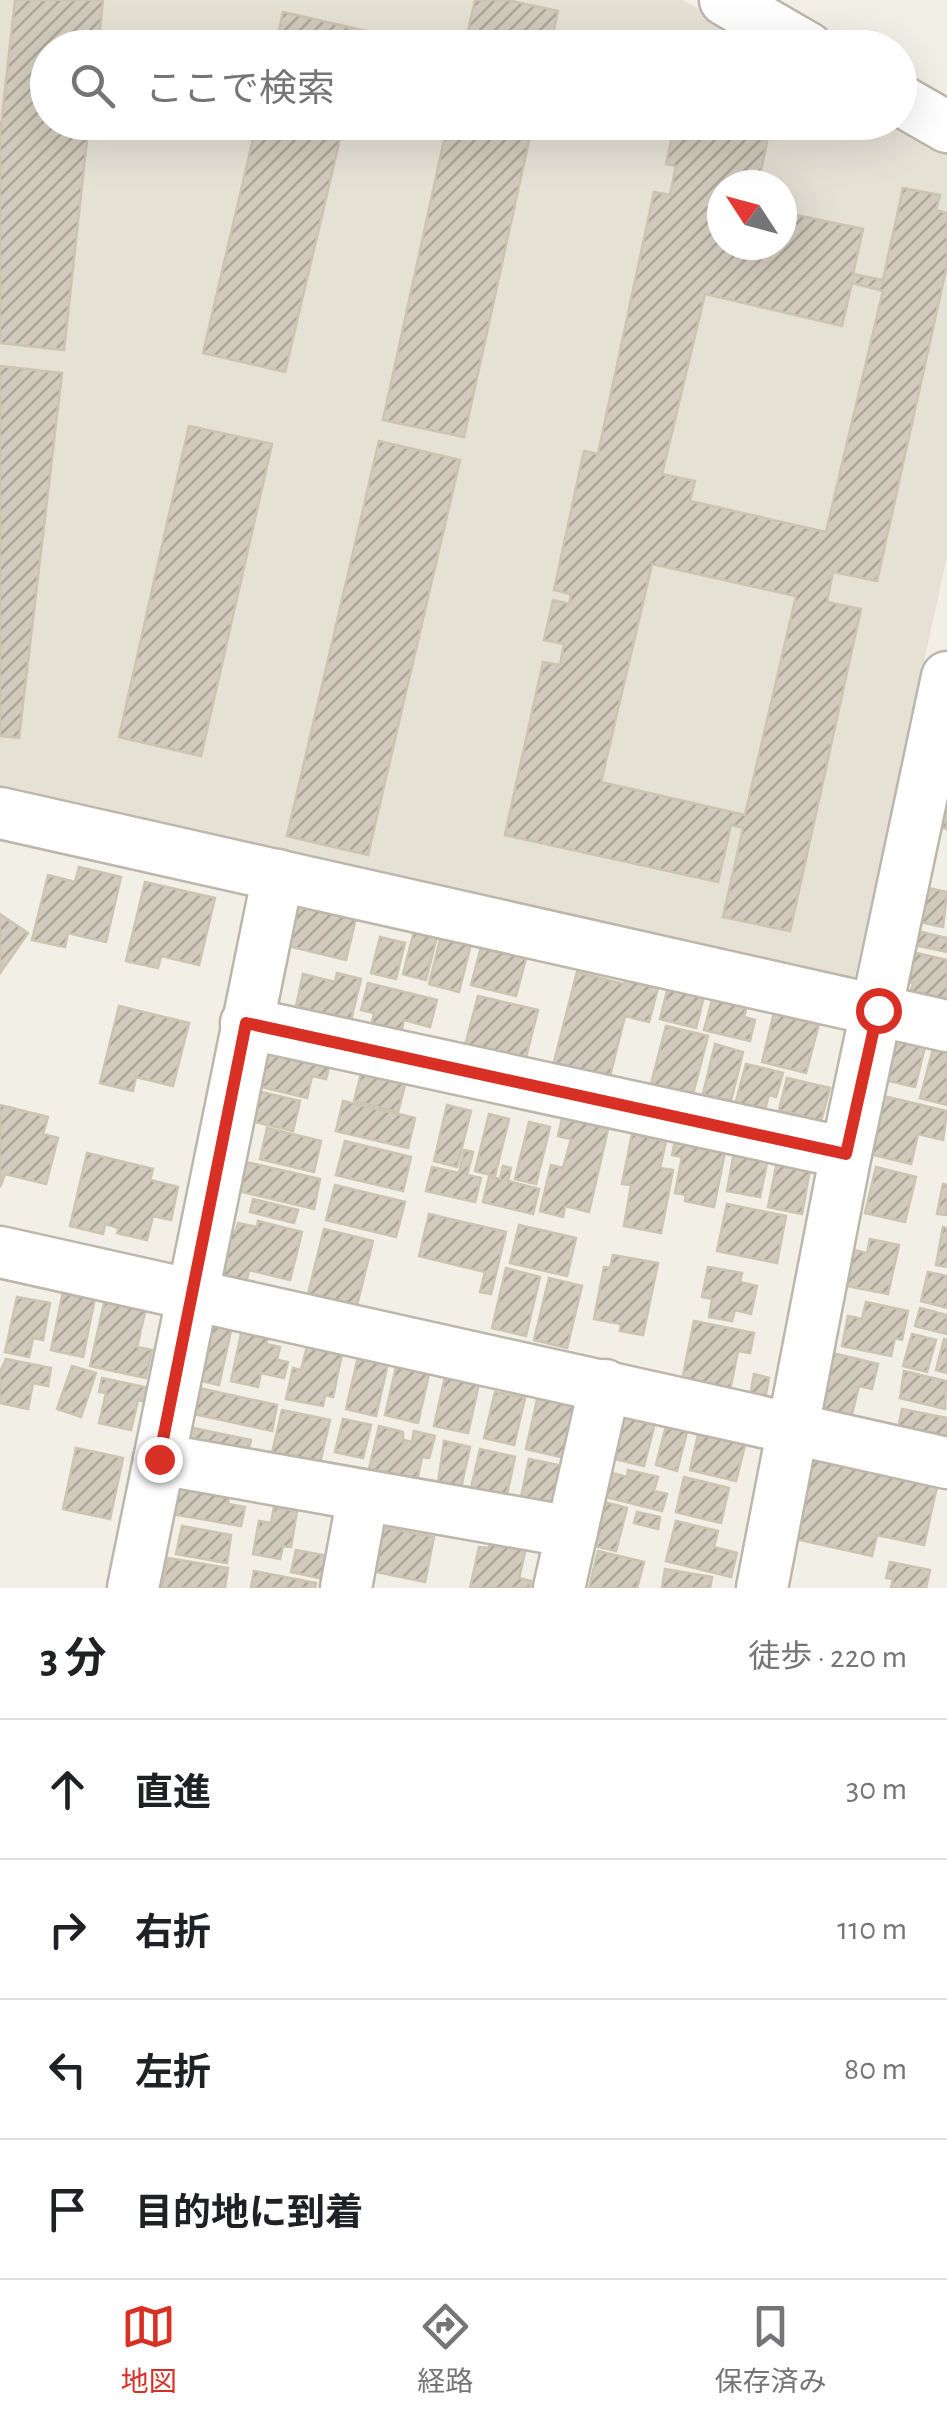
<!DOCTYPE html>
<html lang="ja">
<meta charset="utf-8">
<style>
body{margin:0;font-family:"Alegreya Sans","Noto Sans JP",sans-serif;background:#f2f2f2;color:#202124}
.compass{position:absolute;left:707px;top:170px;width:90px;height:90px;border-radius:50%;background:#fff;box-shadow:0 10px 40px #0002;rotate:306deg}
.stop{position:absolute;width:30px;height:30px;margin:-22px;border:8px solid #d93025;border-radius:50%;background:#fff}
.stop.end{background:#d93025;border-color:#fff;box-shadow:0 2px 10px #0008}
.list{margin:0;padding:0;list-style:none}
h2{display:flex;justify-content:space-between;align-items:center;height:130px;margin:0;padding:0 40px;font-size:42px}
h2 small{font-size:32px;font-weight:400;color:#757577}
.list li{display:grid;grid-template-columns:65px 1fr auto;gap:30px;align-items:center;box-sizing:border-box;height:140px;padding:0 40px;border-top:2px solid #e0e0e0}
.list b{display:block;font-size:38px;white-space:nowrap}
.list em{font-size:32px;font-style:normal;color:#757577}
.icon{flex:none;width:55px;height:55px;fill:none;stroke:currentColor;stroke-width:2;stroke-linecap:round;stroke-linejoin:round}
.map{position:relative;flex:none;width:947px;height:1588px;overflow:hidden}
.search{position:absolute;background:#fff;box-shadow:0 10px 40px #0002;left:30px;right:30px;top:30px;height:110px;display:flex;align-items:center;gap:25px;box-sizing:border-box;padding:0 35px;border-radius:55px;color:#757577;font-size:38px}
.sheet{height:690px;background:#fff}
nav{display:flex;justify-content:space-around;align-items:center;box-sizing:border-box;height:140px;border-top:2px solid #e0e0e0;background:#fff;font-size:28px;color:#757577}
nav a{display:grid;justify-items:center;gap:5px}
nav .on{color:#d93025}
.map>svg:first-child{display:block}
.residential{fill:#e5e1d5;fill-rule:evenodd}
.building{fill:url(#building-hatch);stroke:#ccc3b1;stroke-width:2.5;fill-rule:evenodd}
.lines{fill:none;stroke-linecap:round;stroke-linejoin:round}
.minor-casing{stroke:#bcb7aa;stroke-width:55}
.minor{stroke:#fff;stroke-width:50}
.route{stroke:#d93025;stroke-width:12}
</style>
<div class="map">
<svg width="947" height="1588" viewBox="0 0 947 1588">
<defs>
<pattern id="building-hatch" width="6" height="6" patternUnits="userSpaceOnUse" patternTransform="scale(2.5)"><rect width="6" height="6" fill="#d2cbbd"/><path d="M-1 1l2-2M0 6l6-6M5 7l2-2" fill="none" stroke="#aca69a"/></pattern>
</defs>
<rect width="100%" height="100%" fill="#f2efe7"/>
<path class="residential" d="M0 0H682L773 47 48 48V122H900L947 147V557L854 980 0 795ZM722 185H782V245H722Z"/>
<g class="building">
<polygon points="15,0 103,0 98,48 48,48 48,122 89,122 64,350 0,343 0,135"/>
<polygon points="475,0 507,0 558,11 550,48 464,48"/>
<polygon points="283,12 366,31 362,48 275,48"/>
<polygon points="257,122 344,122 285,372 203,353"/>
<polygon points="448,122 533,122 464,437 383,420"/>
<path d="M675 122H771L759 181 748 179 746 185H722V245H782V212L863 229 853 274 883 280 903 188 940 195 936 210 947 213V265L877 581 833 572 827 602 861 609 790 931 723 917 743 828 731 825 718 882 505 835 543 662 560 665 564 644 544 640 553 600 569 604 571 594 554 590 584 451 598 454 654 192 670 195 676 166 666 164ZM852 283 883 291 826 532 690 501 695 481 662 474 705 294 842 326ZM652 564 796 596 745 815 601 782Z"/>
<polygon points="0,366 62,373 19,738 0,736"/>
<polygon points="189,426 272,444 201,756 119,737"/>
<polygon points="379,441 460,460 368,855 287,836"/>
<polygon points="946,801 947,801 947,829 939,827"/>
<polygon points="79,867 121,877 106,942 68,933 65,947 32,940 48,875 75,882"/>
<polygon points="145,882 215,898 199,965 161,956 158,968 126,961"/>
<polygon points="919,886 947,892 943,927 911,920"/>
<polygon points="295,898 357,914 346,960 284,945"/>
<polygon points="0,914 28,933 0,973"/>
<polygon points="415,927 438,933 426,980 403,974"/>
<polygon points="913,930 947,938 947,952 910,944"/>
<polygon points="441,936 471,944 459,992 429,984"/>
<polygon points="380,937 405,943 396,979 371,973"/>
<polygon points="483,940 528,951 516,996 471,985"/>
<polygon points="908,951 947,960 947,1006 909,997 913,983 901,980"/>
<polygon points="577,972 624,984 627,976 659,984 649,1022 625,1016 609,1080 553,1066"/>
<polygon points="337,973 361,979 351,1020 296,1006 303,974 335,982"/>
<polygon points="368,983 437,1000 430,1027 404,1020 400,1038 370,1031 374,1013 361,1010"/>
<polygon points="669,983 705,992 696,1028 660,1019"/>
<polygon points="714,993 748,1001 744,1017 755,1020 750,1041 704,1030"/>
<polygon points="478,996 538,1010 524,1065 464,1049"/>
<polygon points="119,1006 189,1023 173,1086 136,1077 133,1091 100,1083"/>
<polygon points="774,1013 819,1024 806,1073 762,1062"/>
<polygon points="666,1026 708,1036 693,1094 651,1084"/>
<polygon points="270,1035 333,1051 326,1079 312,1076 307,1098 258,1086"/>
<polygon points="899,1036 926,1043 915,1087 881,1079 890,1045 896,1047"/>
<polygon points="715,1044 743,1052 731,1101 703,1094"/>
<polygon points="933,1049 947,1053 947,1105 920,1098"/>
<polygon points="746,1064 783,1073 776,1097 769,1095 764,1113 735,1105"/>
<polygon points="362,1070 406,1081 398,1112 354,1101"/>
<polygon points="787,1078 830,1088 821,1121 779,1110"/>
<polygon points="249,1089 300,1101 293,1131 242,1119"/>
<polygon points="875,1094 947,1111 943,1140 918,1134 911,1164 862,1152"/>
<polygon points="343,1101 415,1118 408,1148 336,1131"/>
<polygon points="0,1105 48,1117 43,1134 58,1138 46,1184 5,1174 0,1187"/>
<polygon points="447,1105 471,1111 457,1167 434,1161"/>
<polygon points="565,1106 609,1125 589,1212 565,1206 563,1217 540,1211 551,1165 563,1168 571,1139 558,1136"/>
<polygon points="489,1114 509,1119 495,1176 475,1171"/>
<polygon points="529,1122 550,1127 536,1184 515,1179"/>
<polygon points="267,1128 321,1141 314,1172 260,1159"/>
<polygon points="678,1128 728,1137 714,1207 685,1201 686,1195 675,1193 682,1157 672,1155"/>
<polygon points="632,1134 666,1141 660,1168 673,1170 661,1233 624,1226 631,1185 622,1184"/>
<polygon points="345,1141 411,1157 403,1191 336,1175"/>
<polygon points="735,1147 769,1153 760,1197 727,1191"/>
<polygon points="464,1150 473,1152 467,1175 481,1178 475,1202 426,1191 432,1167 459,1173"/>
<polygon points="87,1153 153,1169 150,1180 178,1187 171,1220 153,1216 147,1240 117,1233 119,1228 105,1224 103,1234 70,1226"/>
<polygon points="778,1157 811,1164 802,1214 768,1207"/>
<polygon points="237,1160 320,1179 314,1209 230,1189"/>
<polygon points="503,1166 511,1168 508,1181 539,1189 533,1214 483,1202 489,1177 500,1179"/>
<polygon points="876,1167 916,1177 905,1222 865,1213"/>
<polygon points="943,1184 947,1185 947,1215 937,1214"/>
<polygon points="335,1185 405,1202 396,1237 326,1220"/>
<polygon points="253,1199 298,1210 294,1223 250,1212"/>
<polygon points="727,1204 786,1216 777,1263 717,1251"/>
<polygon points="429,1214 506,1232 491,1294 480,1292 485,1272 419,1256"/>
<polygon points="258,1221 302,1232 290,1280 249,1270 246,1283 216,1275 227,1232 235,1233 238,1223 257,1227"/>
<polygon points="519,1225 576,1238 567,1276 510,1263"/>
<polygon points="943,1227 947,1228 947,1267 936,1265"/>
<polygon points="324,1229 373,1241 357,1305 308,1294"/>
<polygon points="870,1239 899,1245 888,1294 842,1285 849,1249 867,1253"/>
<polygon points="613,1255 658,1263 643,1335 620,1331 621,1324 594,1319 604,1267 610,1268"/>
<polygon points="708,1267 742,1273 740,1282 757,1286 751,1314 735,1310 732,1321 709,1317 712,1299 702,1297"/>
<polygon points="506,1268 540,1277 526,1336 492,1328"/>
<polygon points="928,1272 947,1276 947,1308 921,1301"/>
<polygon points="549,1278 582,1286 567,1348 534,1340"/>
<polygon points="64,1287 96,1293 83,1357 51,1350"/>
<polygon points="17,1297 50,1303 43,1340 33,1338 29,1357 5,1352"/>
<polygon points="105,1299 146,1308 137,1347 152,1350 146,1378 90,1366"/>
<polygon points="866,1302 908,1311 902,1340 895,1338 891,1356 842,1346 848,1316 862,1319"/>
<polygon points="920,1308 947,1315 947,1334 915,1326"/>
<polygon points="206,1320 232,1326 219,1385 193,1379"/>
<polygon points="694,1321 754,1333 750,1353 738,1351 729,1395 681,1385"/>
<polygon points="242,1329 269,1335 266,1344 280,1347 277,1360 288,1362 284,1378 261,1373 258,1387 231,1381"/>
<polygon points="912,1334 936,1340 927,1372 903,1366"/>
<polygon points="944,1339 947,1340 947,1373 936,1370"/>
<polygon points="307,1346 342,1354 333,1397 325,1395 323,1406 286,1399 293,1368 301,1370"/>
<polygon points="824,1351 878,1364 872,1389 859,1386 850,1422 822,1415 828,1393 815,1390"/>
<polygon points="358,1357 388,1363 376,1416 346,1409"/>
<polygon points="6,1359 51,1368 48,1386 33,1383 28,1409 0,1403 0,1372"/>
<polygon points="72,1366 96,1373 81,1417 57,1409"/>
<polygon points="396,1367 429,1374 418,1423 385,1415"/>
<polygon points="904,1371 946,1381 945,1409 900,1398"/>
<polygon points="754,1374 769,1378 765,1399 750,1396"/>
<polygon points="445,1377 479,1384 468,1433 434,1426"/>
<polygon points="102,1378 149,1388 146,1402 138,1400 131,1430 99,1423 106,1393 99,1392"/>
<polygon points="199,1388 277,1405 272,1431 194,1414"/>
<polygon points="539,1391 578,1400 565,1458 526,1449"/>
<polygon points="495,1392 525,1398 514,1445 484,1438"/>
<polygon points="902,1409 947,1418 947,1440 898,1429"/>
<polygon points="282,1410 330,1420 317,1476 269,1466"/>
<polygon points="615,1413 655,1423 644,1466 615,1459 617,1453 606,1450"/>
<polygon points="343,1419 371,1425 363,1458 335,1452"/>
<polygon points="667,1422 688,1428 677,1471 656,1465"/>
<polygon points="379,1426 403,1432 403,1444 404,1440 412,1442 414,1431 435,1436 429,1458 422,1457 416,1486 395,1481 396,1475 369,1469"/>
<polygon points="700,1426 747,1437 736,1481 690,1470"/>
<polygon points="188,1427 251,1440 246,1463 183,1450"/>
<polygon points="444,1441 470,1447 458,1502 436,1497"/>
<polygon points="76,1448 123,1458 110,1519 63,1509"/>
<polygon points="480,1449 515,1457 504,1508 468,1501"/>
<polygon points="805,1453 938,1482 924,1545 877,1535 872,1556 787,1537"/>
<polygon points="529,1459 563,1466 552,1513 519,1506"/>
<polygon points="600,1470 627,1477 628,1470 658,1477 654,1491 667,1494 662,1511 594,1494"/>
<polygon points="684,1477 729,1488 721,1523 676,1512"/>
<polygon points="178,1480 230,1489 228,1504 245,1507 241,1526 172,1514"/>
<polygon points="593,1499 627,1508 616,1551 581,1543"/>
<polygon points="274,1507 297,1511 291,1547 283,1546 280,1559 253,1554 259,1521 271,1523"/>
<polygon points="637,1512 660,1517 658,1529 634,1523"/>
<polygon points="676,1521 718,1531 714,1547 737,1553 731,1577 666,1561"/>
<polygon points="182,1526 231,1535 227,1563 176,1554"/>
<polygon points="376,1526 434,1537 425,1582 367,1570"/>
<polygon points="492,1533 528,1540 519,1578 531,1581 530,1588 470,1588 479,1547 489,1548"/>
<polygon points="296,1550 328,1556 324,1579 291,1572"/>
<polygon points="598,1551 644,1562 637,1588 589,1588"/>
<polygon points="168,1558 228,1568 225,1588 162,1588"/>
<polygon points="890,1562 930,1570 926,1588 891,1588 893,1579 886,1578"/>
<polygon points="665,1569 712,1577 710,1588 662,1588"/>
<polygon points="254,1571 316,1583 315,1588 251,1588"/>
</g>
<g class="lines">
<defs>
<g id="minor">
<polyline points="725,0 808,48"/>
<polyline points="900,100 947,127"/>
<polyline points="0,813 947,1026"/>
<polyline points="246,1023 846,1153"/>
<polyline points="0,1252 947,1463"/>
<polyline points="159,1459 572,1532"/>
<polyline points="133,1588 278,875"/>
<polyline points="346,1588 363,1496"/>
<polyline points="559,1588 605,1385"/>
<polyline points="762,1588 846,1153 947,677"/>
</g>
</defs>
<use href="#minor" class="minor-casing"/>
<use href="#minor" class="minor"/>
</g>
<g class="lines">
<polyline class="route" points="159,1459 246,1023 846,1154 878,1010"/>
</g>
</svg>
<svg class="compass" viewBox="-18 -18 36 36"><path d="M0-13l5 13h-10z" fill="#e53935"/><path d="M0 13l5-13h-10z" fill="#757577"/></svg>
<div class="stop" style="left:878px;top:1010px"></div>
<div class="stop end" style="left:159px;top:1459px"></div>
<div class="search"><svg class="icon" aria-label="search" viewBox="0 0 24 24"><circle cx="10" cy="10" r="6"/><path d="M15 15l6 6"/></svg>ここで検索</div>
</div>
<section class="sheet">
<h2>3 分<small>徒歩 · 220 m</small></h2>
<ul class="list">
<li><svg class="icon" aria-label="ahead" viewBox="0 0 24 24"><path d="M12 20V5M6 11l6-6 6 6"/></svg><div><b>直進</b></div><em>30 m</em></li>
<li><svg class="icon" aria-label="right" viewBox="0 0 24 24"><path d="M7 20v-9h11M14 6l5 5-5 5"/></svg><div><b>右折</b></div><em>110 m</em></li>
<li><svg class="icon" aria-label="left" viewBox="0 0 24 24"><path d="M17 20v-9H6M10 6l-5 5 5 5"/></svg><div><b>左折</b></div><em>80 m</em></li>
<li><svg class="icon" aria-label="arrive" viewBox="0 0 24 24"><path d="M6 21V4h12l-3 4 3 4H6"/></svg><div><b>目的地に到着</b></div></li>
</ul>
</section>
<nav>
<a class="on"><svg class="icon" aria-label="map" viewBox="0 0 24 24"><path d="M3 6l6-2 6 2 6-2v14l-6 2-6-2-6 2zM9 4v14M15 6v14"/></svg>地図</a>
<a><svg class="icon" aria-label="directions" viewBox="0 0 24 24"><path d="M12 3l9 9-9 9-9-9zM9 14v-3h6M13 9l2 2-2 2"/></svg>経路</a>
<a><svg class="icon" aria-label="saved" viewBox="0 0 24 24"><path d="M7 4h10v16l-5-4-5 4z"/></svg>保存済み</a>
</nav>
